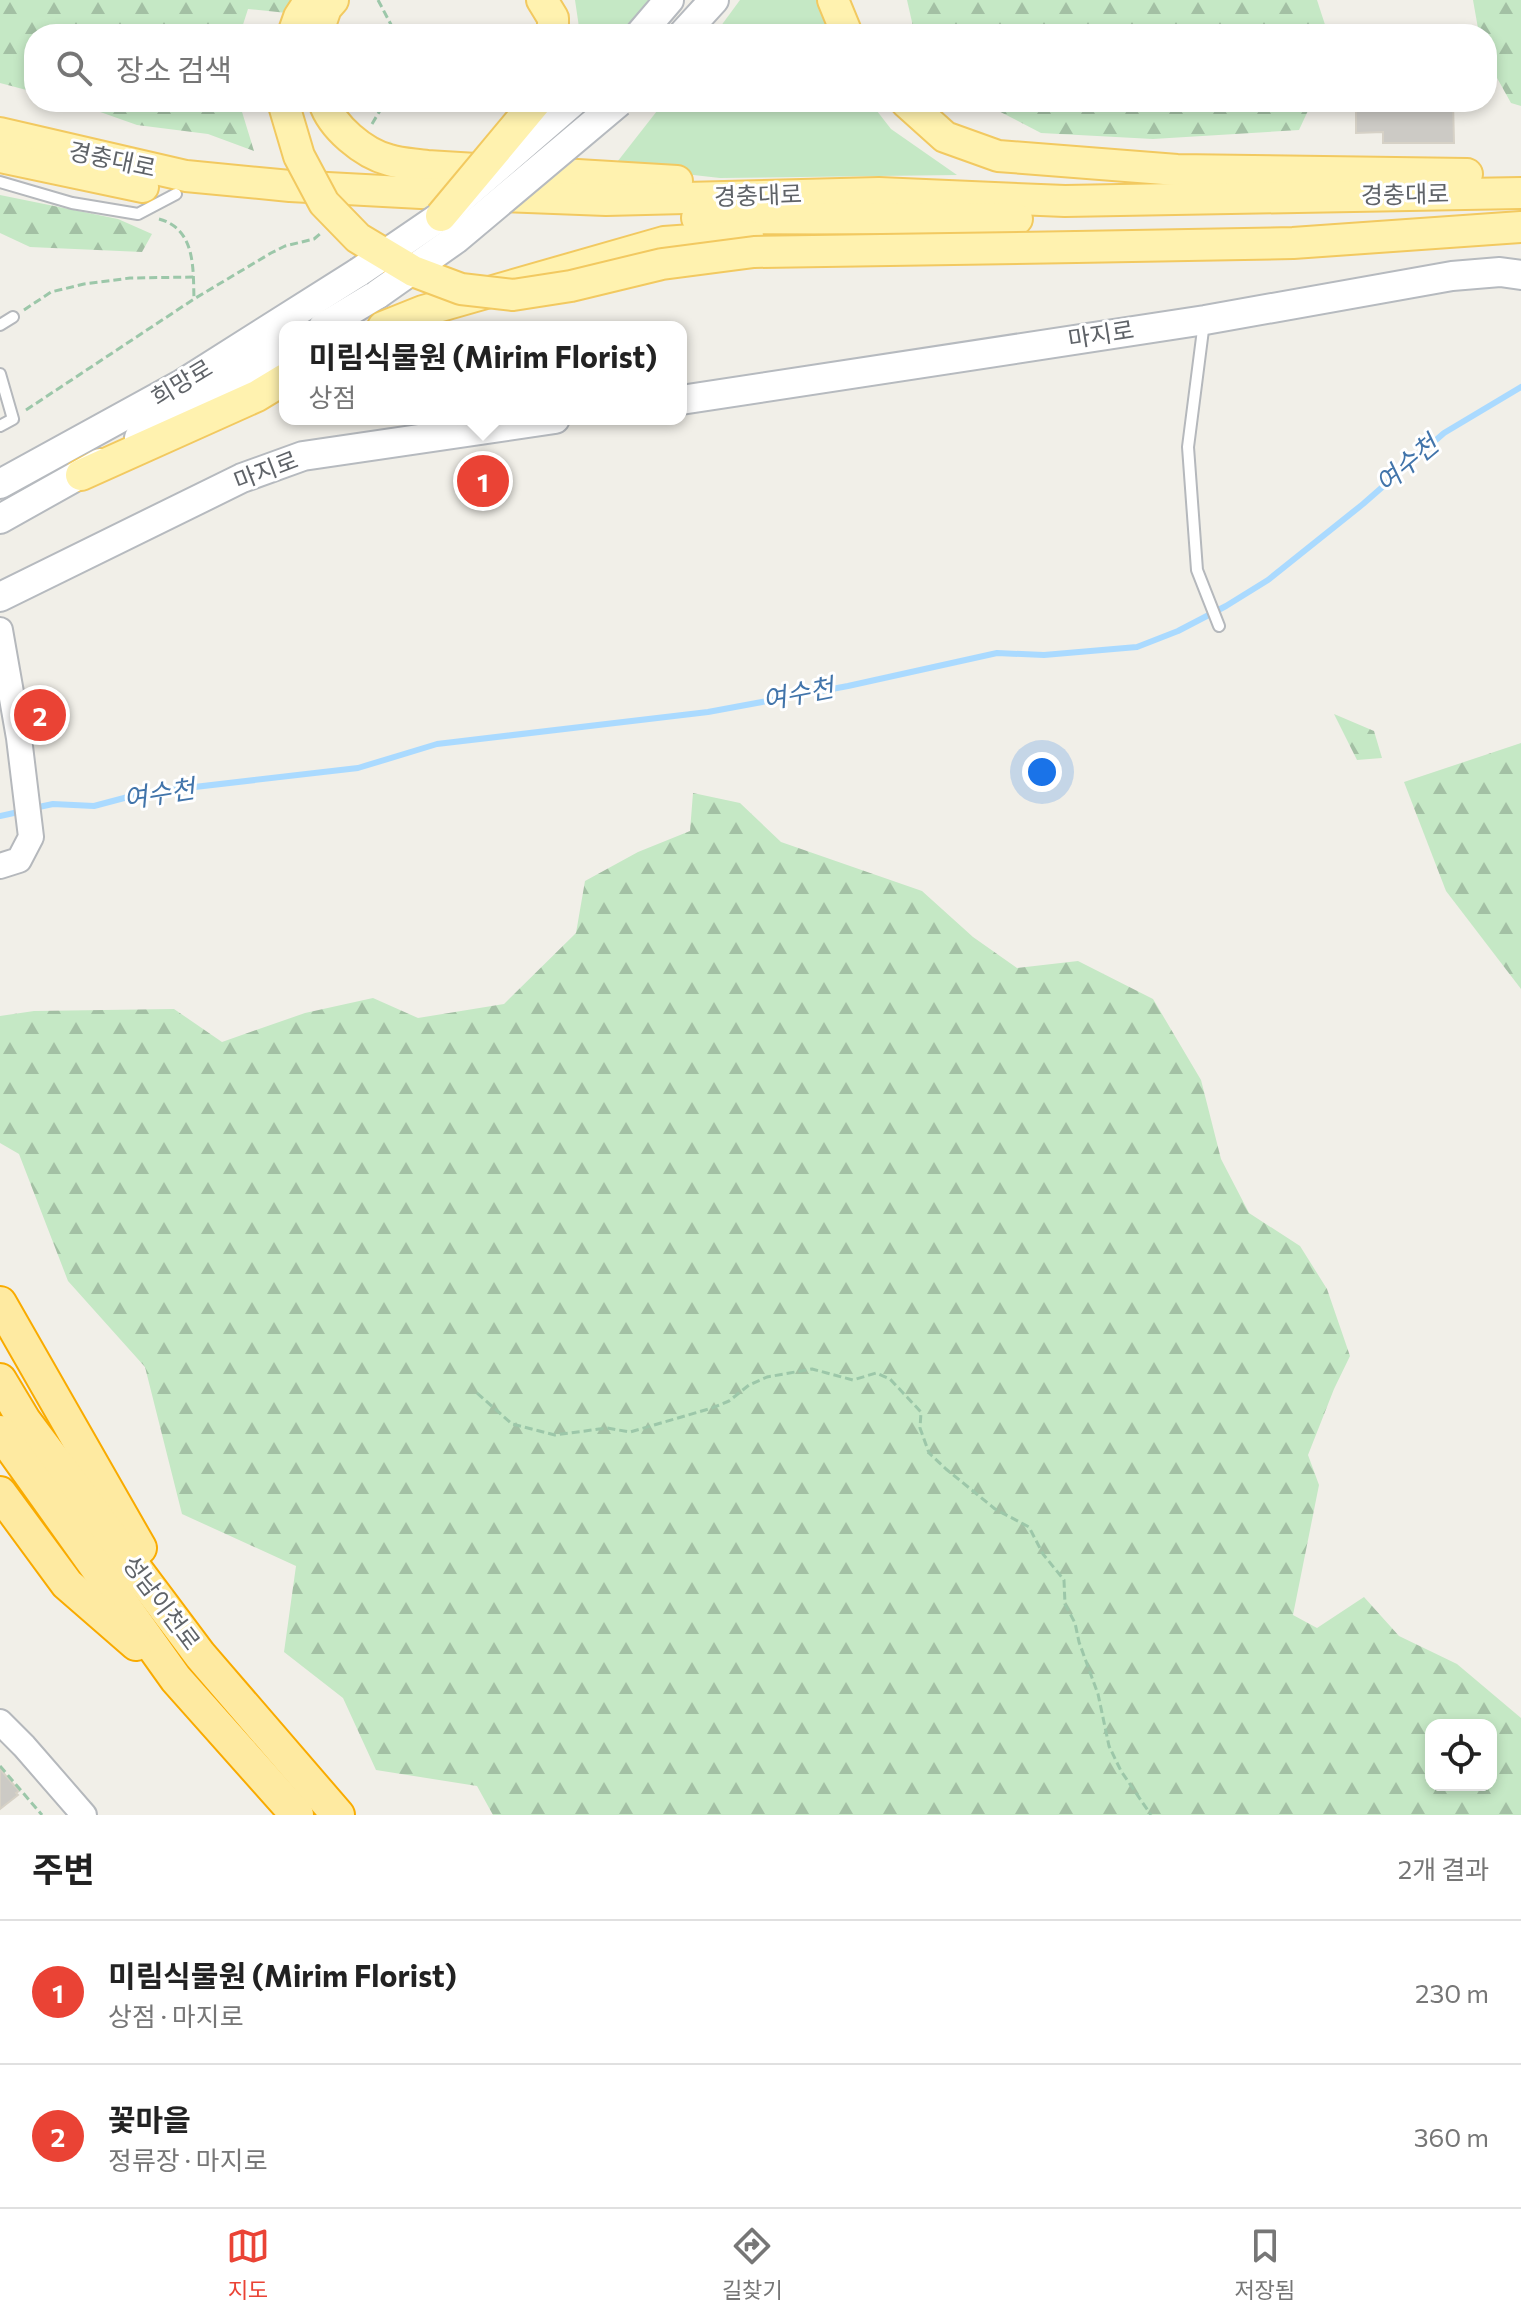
<!DOCTYPE html>
<html lang="ko">
<meta charset="utf-8">
<style>
body{margin:0;font-family:Commissioner,"Noto Sans KR",sans-serif;background:#f2f2f2;color:#222}
.controls{position:absolute;right:24px;bottom:24px;display:grid;overflow:hidden;border-radius:16px;box-shadow:0 4px 12px #0003}
.controls button{width:72px;height:72px;display:grid;place-items:center;padding:0;border:0;border-bottom:2px solid #e0e0e0;background:#fff;color:#222;font:40px sans-serif}
.you{position:absolute;left:1042px;top:772px;width:28px;height:28px;margin:-20px;border:6px solid #fff;border-radius:50%;background:#1a73e8;box-shadow:0 0 0 12px #1a73e833}
.badge{display:grid;place-items:center;width:52px;height:52px;border-radius:50%;background:#ea4335;color:#fff;font-size:26px;font-weight:700}
.pin{position:absolute;translate:-50% -50%;border:4px solid #fff;box-shadow:0 2px 8px #0006}
.popup{position:absolute;left:279px;top:321px;width:408px;height:104px;box-sizing:border-box;display:grid;place-content:center;border-radius:16px;background:#fff;filter:drop-shadow(0 2px 6px #0005);font-size:26px;white-space:nowrap;color:#767676}
.popup b{font-size:30px;color:#222}
.popup::after{content:'';position:absolute;left:50%;top:100%;margin-left:-16px;border:16px solid transparent;border-top-color:#fff}
.list{margin:0;padding:0;list-style:none}
h2{display:flex;justify-content:space-between;align-items:center;height:104px;margin:0;padding:0 32px;font-size:34px}
h2 small{font-size:26px;font-weight:400;color:#767676}
.list li{display:grid;grid-template-columns:52px 1fr auto;gap:24px;align-items:center;box-sizing:border-box;height:144px;padding:0 32px;border-top:2px solid #e0e0e0}
.list b{display:block;font-size:30px;white-space:nowrap}
.list p{margin:0;font-size:26px;white-space:nowrap;color:#767676}
.list em{font-size:26px;font-style:normal;color:#767676}
.icon{flex:none;width:44px;height:44px;fill:none;stroke:currentColor;stroke-width:2;stroke-linecap:round;stroke-linejoin:round}
.map{position:relative;flex:none;width:1521px;height:1815px;overflow:hidden}
.search{position:absolute;background:#fff;box-shadow:0 4px 12px #0003;left:24px;right:24px;top:24px;height:88px;display:flex;align-items:center;gap:20px;box-sizing:border-box;padding:0 28px;border-radius:32px;color:#767676;font-size:30px}
.sheet{height:392px;background:#fff}
nav{display:flex;justify-content:space-around;align-items:center;box-sizing:border-box;height:112px;border-top:2px solid #e0e0e0;background:#fff;font-size:22px;color:#767676}
nav a{display:grid;justify-items:center;gap:4px}
nav .on{color:#ea4335}
.map>svg:first-child{display:block}
.green{fill:#c5e8c5}
.forest{fill:url(#forest-firs);fill-rule:evenodd}
.lines{fill:none;stroke-linecap:round;stroke-linejoin:round}
.stream{stroke:#aadaff;stroke-width:6}
.building{fill:#cccac5;stroke:#d6d1c6;stroke-width:2}
.service-casing{stroke:#b5b8bc;stroke-width:14}
.tertiary-casing{stroke:#b5b8bc;stroke-width:28}
.secondary-casing{stroke:#b6babf;stroke-width:32}
.primary-casing{stroke:#f2c960;stroke-width:34}
.trunk-casing{stroke:#f9ab00;stroke-width:36}
.path{stroke:#9cc7a9;stroke-width:3;stroke-dasharray:8 4;stroke-linecap:butt}
.service{stroke:#fff;stroke-width:10}
.tertiary{stroke:#fff;stroke-width:24}
.secondary{stroke:#fff;stroke-width:28}
.primary{stroke:#fff2af;stroke-width:30}
.trunk{stroke:#feeaa1;stroke-width:32}
.secondary-bridge-casing{stroke:#b6babf;stroke-width:32;stroke-linecap:butt}
.primary-bridge-casing{stroke:#f2c960;stroke-width:34;stroke-linecap:butt}
.secondary-bridge{stroke:#fff;stroke-width:28}
.primary-bridge{stroke:#fff2af;stroke-width:30}
.labels{text-anchor:middle;stroke-width:6;stroke-linejoin:round;paint-order:stroke}
.street-label{font-size:24px;fill:#5f6368;stroke:#fff}
.water-label{font-size:26px;font-style:italic;fill:#4174aa;stroke:#fff}
</style>
<div class="map">
<svg width="1521" height="1815" viewBox="0 0 1521 1815">
<defs>
<pattern id="forest-firs" width="22" height="20" patternUnits="userSpaceOnUse" patternTransform="scale(2)"><rect width="22" height="20" fill="#c5e8c5"/><path d="M5 1l3.5 6h-7zM16 11l3.5 6h-7z" fill="#a3c0a4"/></pattern>
</defs>
<rect width="100%" height="100%" fill="#f1efe8"/>
<g class="green">
<polygon points="575,0 655,0 622,34 580,34"/>
<polygon points="740,0 820,0 830,34 715,34"/>
<polygon points="664,102 870,102 891,129 957,175 720,178 614,166"/>
</g>
<g class="forest">
<polygon points="0,0 294,0 287,13 248,9 240,34 34,34 34,92 0,83"/>
<polygon points="907,0 1317,0 1328,34 916,34 914,31"/>
<polygon points="1473,0 1521,0 1521,106 1511,103 1487,60 1487,34 1479,34"/>
<polygon points="72,102 239,102 254,151 208,134 137,125"/>
<polygon points="981,102 1312,102 1299,130 1153,139 1041,133"/>
<polygon points="0,195 118,219 152,234 142,252 30,247 0,233"/>
<polygon points="1334,714 1374,731 1382,758 1357,760"/>
<polygon points="1521,743 1521,989 1446,891 1404,782"/>
<path d="M693 793 740 803 781 842 922 891 973 937 1017 968 1078 961 1153 999 1201 1080 1221 1159 1249 1213 1300 1246 1327 1289 1350 1356 1334 1389 1308 1455 1319 1485 1293 1615 1317 1628 1364 1597 1399 1636 1457 1664 1521 1718V1815H493L477 1786 376 1770 343 1698 284 1652 296 1566 182 1514 145 1367 68 1281 19 1154 0 1143V1016L34 1011 174 1009 222 1042 305 1013 373 998 418 1018 504 1004 576 933 585 881 638 852 690 831ZM1431 1725H1491V1785H1431Z"/>
</g>
<g class="lines">
<g class="stream">
<polyline points="34,808 53,804 94,806 143,793 358,768 437,744 708,712 848,686 997,653 1044,655 1137,647 1178,631 1226,606 1268,580 1363,504 1444,433 1521,387"/>
<polyline points="0,816 23,811"/>
</g>
</g>
<g class="building">
<polygon points="1356,102 1453,102 1454,143 1383,143 1383,132 1356,133"/>
<polygon points="0,1769 19,1791 16,1793 18,1795 0,1809"/>
</g>
<g class="lines">
<defs>
<g id="service">
<polyline points="0,182 72,203 138,214 176,194"/>
<polyline points="1204,322 1188,447 1197,570 1219,626"/>
<polyline points="0,325 13,317"/>
<polyline points="0,374 13,419 0,426"/>
</g>
<g id="tertiary">
<polyline points="0,630 19,738 31,837 19,860 0,866"/>
<polyline points="0,1722 24,1746 84,1815"/>
</g>
<g id="secondary">
<polyline points="640,34 669,0"/>
<polyline points="683,34 714,0"/>
<polyline points="323,327 378,294"/>
<polyline points="681,400 1205,320 1452,276 1500,272 1521,275"/>
<polyline points="139,438 285,349"/>
<polyline points="0,484 182,384 359,272"/>
<polyline points="0,519 100,463"/>
<polyline points="0,597 242,478 303,456 555,419"/>
</g>
<g id="primary">
<polyline points="542,0 553,18 553,34"/>
<polyline points="833,0 847,34"/>
<polyline points="293,34 299,17 310,0"/>
<polyline points="317,34 326,8 333,0"/>
<path d="M324 102C332 127 363 153 389 160 401 164 415 164 427 166L677 181"/>
<polyline points="906,102 945,137 998,156 1177,170 1467,174"/>
<polyline points="0,133 186,176 290,186 421,193 606,200 879,193 1065,201 1521,193"/>
<polyline points="0,157 143,187"/>
<polyline points="697,218 1017,219"/>
<polyline points="1076,247 1293,243 1521,227"/>
<polyline points="383,327 423,311 664,242 748,236"/>
<polyline points="81,475 257,396 285,379"/>
</g>
<g id="trunk">
<polyline points="0,1303 140,1548"/>
<polyline points="0,1380 24,1420 200,1655 338,1815"/>
<polyline points="0,1432 176,1679 297,1815"/>
<polyline points="0,1493 67,1584 136,1644"/>
</g>
</defs>
<use href="#service" class="service-casing"/>
<use href="#tertiary" class="tertiary-casing"/>
<use href="#secondary" class="secondary-casing"/>
<use href="#primary" class="primary-casing"/>
<use href="#trunk" class="trunk-casing"/>
<g class="path">
<polyline points="378,0 396,34"/>
<polyline points="372,124 385,102"/>
<path d="M159 219C196 229 193 269 194 299"/>
<polyline points="24,310 51,292 84,284 130,278 194,277"/>
<polyline points="26,410 194,299 271,253 285,246 314,239 320,234"/>
<polyline points="477,1393 512,1424 555,1435 607,1428 630,1432 712,1408 729,1401 749,1385 767,1377 812,1369 853,1380 876,1373 890,1379 921,1412 920,1428 929,1453 946,1469 995,1509 1029,1527 1043,1554 1064,1580 1065,1604 1075,1623 1079,1642 1098,1694 1109,1746 1121,1771 1151,1815"/>
<polyline points="0,1766 42,1815"/>
</g>
<use href="#service" class="service"/>
<use href="#tertiary" class="tertiary"/>
<use href="#secondary" class="secondary"/>
<use href="#primary" class="primary"/>
<use href="#trunk" class="trunk"/>
<defs>
<g id="secondary-bridge">
<polyline points="359,272 441,216 573,102"/>
<polyline points="378,294 456,239 619,102"/>
</g>
<g id="primary-bridge">
<polyline points="283,102 299,156 324,203 358,238 413,271 461,289 513,295 571,286 662,264 754,252 1076,247"/>
<polyline points="441,216 536,102"/>
</g>
</defs>
<use href="#secondary-bridge" class="secondary-bridge-casing"/>
<use href="#primary-bridge" class="primary-bridge-casing"/>
<use href="#secondary-bridge" class="secondary-bridge"/>
<use href="#primary-bridge" class="primary-bridge"/>
</g>
<g class="labels">
<g class="street-label">
<text transform="translate(112 160) rotate(12)" y="8">경충대로</text>
<text transform="translate(1405 195) rotate(-1)" y="8">경충대로</text>
<text transform="translate(758 196) rotate(-2)" y="8">경충대로</text>
<text transform="translate(1101 335) rotate(-9)" y="8">마지로</text>
<text transform="translate(182 383) rotate(-31)" y="8">희망로</text>
<text transform="translate(266 471) rotate(-21)" y="8">마지로</text>
<text transform="translate(161 1603) rotate(53)" y="8">성남이천로</text>
</g>
<g class="water-label">
<text transform="translate(1407 464) rotate(-40)" y="9">여수천</text>
<text transform="translate(798 694) rotate(-11)" y="9">여수천</text>
<text transform="translate(159 794) rotate(-9)" y="9">여수천</text>
</g>
</g>
</svg>
<div class="controls">
<button><svg class="icon" aria-label="locate" viewBox="0 0 24 24"><circle cx="12" cy="12" r="6"/><path d="M12 2v4M12 18v4M2 12h4M18 12h4"/></svg></button>
</div>
<div class="you"></div>
<div class="pin badge" style="left:483px;top:481px">1</div>
<div class="popup"><b>미림식물원 (Mirim Florist)</b>상점</div>
<div class="pin badge" style="left:40px;top:715px">2</div>
<div class="search"><svg class="icon" aria-label="search" viewBox="0 0 24 24"><circle cx="10" cy="10" r="6"/><path d="M15 15l6 6"/></svg>장소 검색</div>
</div>
<section class="sheet">
<h2>주변<small>2개 결과</small></h2>
<ul class="list">
<li><span class="badge">1</span><div><b>미림식물원 (Mirim Florist)</b><p>상점 · 마지로</p></div><em>230 m</em></li>
<li><span class="badge">2</span><div><b>꽃마을</b><p>정류장 · 마지로</p></div><em>360 m</em></li>
</ul>
</section>
<nav>
<a class="on"><svg class="icon" aria-label="map" viewBox="0 0 24 24"><path d="M3 6l6-2 6 2 6-2v14l-6 2-6-2-6 2zM9 4v14M15 6v14"/></svg>지도</a>
<a><svg class="icon" aria-label="directions" viewBox="0 0 24 24"><path d="M12 3l9 9-9 9-9-9zM9 14v-3h6M13 9l2 2-2 2"/></svg>길찾기</a>
<a><svg class="icon" aria-label="saved" viewBox="0 0 24 24"><path d="M7 4h10v16l-5-4-5 4z"/></svg>저장됨</a>
</nav>
